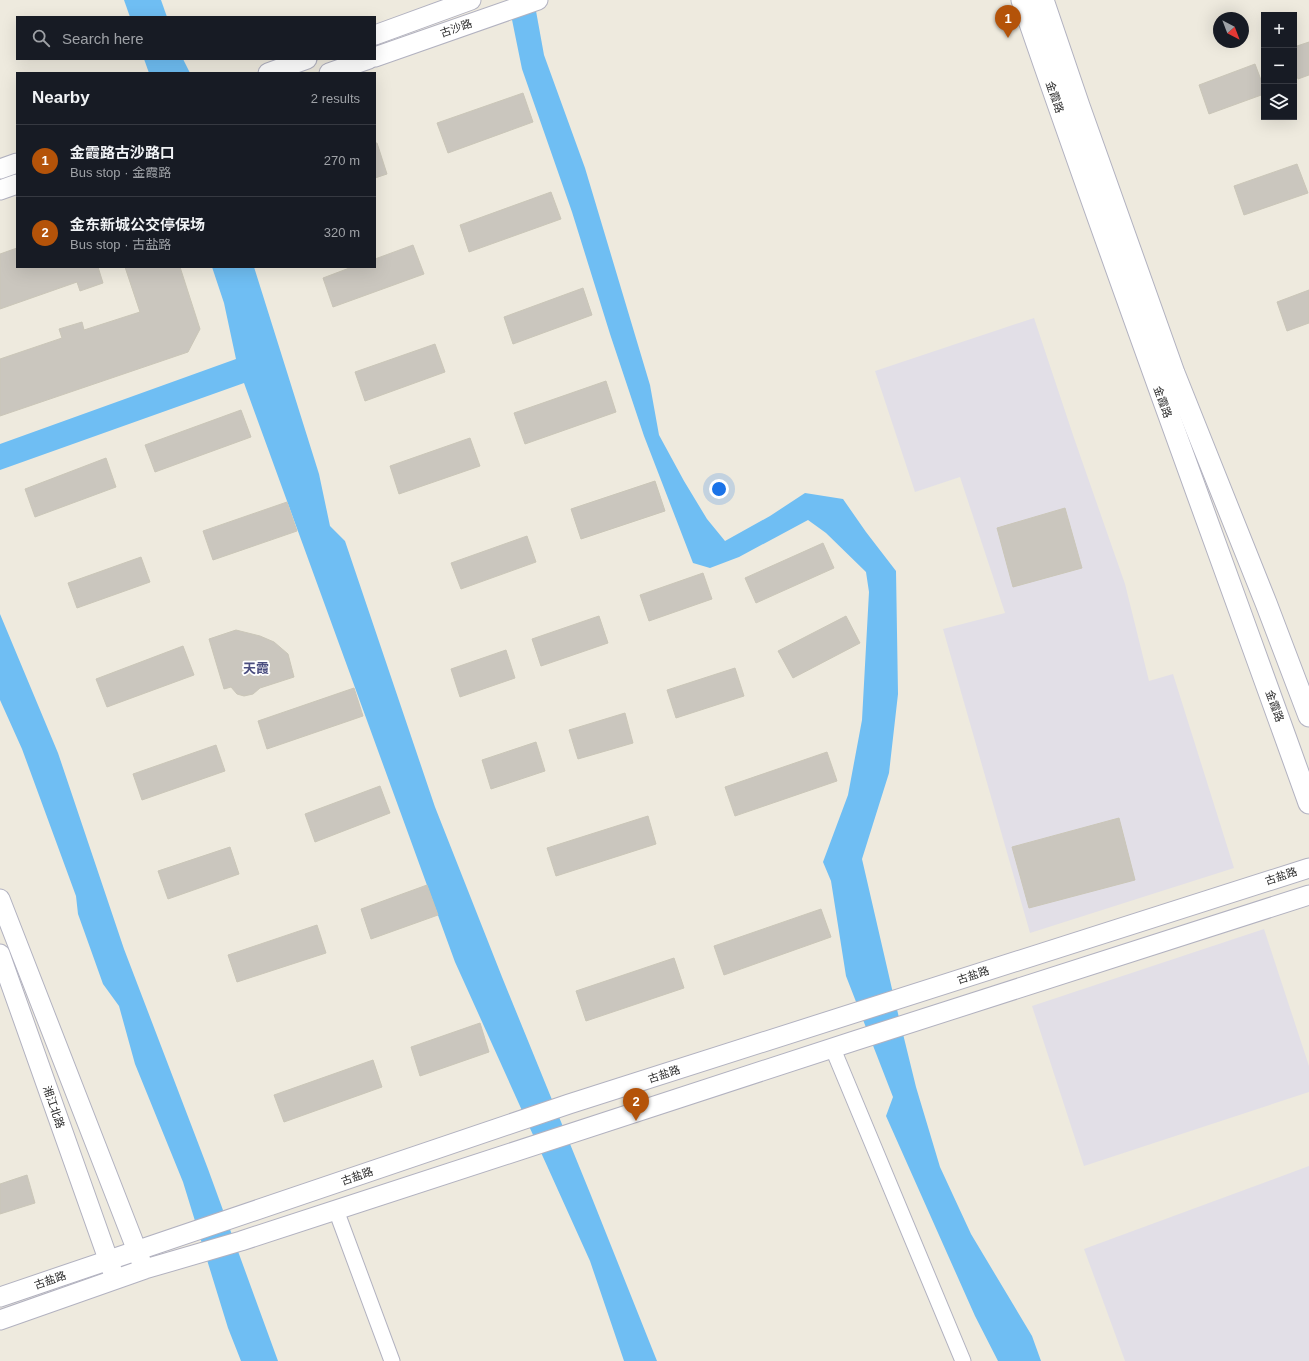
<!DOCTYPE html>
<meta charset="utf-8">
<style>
body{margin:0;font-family:Arial,"Noto Sans SC",sans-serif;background:#242831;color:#f1f3f6}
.controls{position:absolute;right:12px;top:12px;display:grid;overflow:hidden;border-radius:0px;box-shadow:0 4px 16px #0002}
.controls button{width:36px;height:36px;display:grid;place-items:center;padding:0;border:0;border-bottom:1px solid #363941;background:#171b24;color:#f1f3f6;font:20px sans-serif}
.compass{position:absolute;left:1213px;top:12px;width:36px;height:36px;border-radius:50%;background:#171b24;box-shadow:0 4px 16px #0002;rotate:138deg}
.you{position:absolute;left:719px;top:489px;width:14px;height:14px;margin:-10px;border:3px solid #fff;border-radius:50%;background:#1a73e8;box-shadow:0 0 0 6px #1a73e833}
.badge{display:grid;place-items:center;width:26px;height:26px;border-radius:50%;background:#b45309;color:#fff;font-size:13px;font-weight:700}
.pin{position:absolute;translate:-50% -33px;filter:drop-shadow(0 1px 2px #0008)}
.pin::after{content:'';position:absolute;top:21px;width:14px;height:12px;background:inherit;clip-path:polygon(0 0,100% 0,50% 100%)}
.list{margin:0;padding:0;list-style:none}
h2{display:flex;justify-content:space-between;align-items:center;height:52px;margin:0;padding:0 16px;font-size:17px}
h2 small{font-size:13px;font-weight:400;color:#9ea1a6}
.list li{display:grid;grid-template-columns:26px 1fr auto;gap:12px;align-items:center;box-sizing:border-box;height:72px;padding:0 16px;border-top:1px solid #363941}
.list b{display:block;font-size:15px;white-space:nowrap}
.list p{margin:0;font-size:13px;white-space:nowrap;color:#9ea1a6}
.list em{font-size:13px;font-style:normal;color:#9ea1a6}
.icon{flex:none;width:22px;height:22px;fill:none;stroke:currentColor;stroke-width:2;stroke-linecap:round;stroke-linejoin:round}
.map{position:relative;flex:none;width:1309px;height:1361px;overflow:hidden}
.search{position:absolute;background:#171b24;box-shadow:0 4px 16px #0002;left:16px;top:16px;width:360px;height:44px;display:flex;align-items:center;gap:10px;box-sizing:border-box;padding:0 14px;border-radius:0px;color:#9ea1a6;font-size:15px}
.panel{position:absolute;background:#171b24;box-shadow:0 4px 16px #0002;left:16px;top:72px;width:360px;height:196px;border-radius:0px}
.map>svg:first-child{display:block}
.industrial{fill:#e2dfe7}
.water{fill:#6fbef3}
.building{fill:#cac6be;stroke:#cac6b8}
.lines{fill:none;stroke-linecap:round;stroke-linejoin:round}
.minor-casing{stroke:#b2b2c0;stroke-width:17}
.tertiary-casing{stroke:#b2b2c0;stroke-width:21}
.secondary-casing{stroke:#b2b2c0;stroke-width:23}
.minor{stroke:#fff;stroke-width:15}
.tertiary{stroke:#fff;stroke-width:19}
.secondary{stroke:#fff;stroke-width:21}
.labels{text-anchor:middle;stroke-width:3.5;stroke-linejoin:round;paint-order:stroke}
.street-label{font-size:11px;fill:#2c2c2c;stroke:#fff}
.quarter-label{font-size:13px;font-weight:bold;fill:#4a4d7f;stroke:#fff}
</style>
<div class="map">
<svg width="1309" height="1361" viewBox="0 0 1309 1361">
<rect width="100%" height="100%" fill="#eeeade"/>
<g class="industrial">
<polygon points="1034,318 1074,438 1125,584 1149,681 1173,674 1234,868 1030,933 943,629 1005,613 960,477 915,492 875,371"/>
<polygon points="1264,929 1309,1066 1309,1092 1084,1166 1032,1006"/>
<polygon points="1309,1166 1309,1361 1125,1361 1084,1249"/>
</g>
<g class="water">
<polygon points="124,0 161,0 167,17 130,17"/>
<polygon points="508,0 534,0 544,55 585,168 650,385 659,435 684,481 707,519 725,541 770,516 805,493 843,499 866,532 896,571 898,694 889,773 862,859 892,989 916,1087 940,1167 971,1234 1032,1336 1041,1361 998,1361 975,1316 886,1116 893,1097 846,976 831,881 823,862 848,795 862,720 869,592 866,572 826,533 808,520 739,557 710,568 693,563 644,436 610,334 572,212 522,69"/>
<polygon points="144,59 183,59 190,73 149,73"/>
<polygon points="212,267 254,267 319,474 330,526 345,541 435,807 502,977 590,1193 657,1361 624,1361 590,1261 455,962 244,383 0,470 0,444 236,359 224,303"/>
<polygon points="0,614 58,753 124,949 208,1169 278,1361 241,1361 228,1328 183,1182 135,1064 119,1006 103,984 78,914 76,896 22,749 0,700"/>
</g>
<g class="building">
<polygon points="1309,42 1309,75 1298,79 1294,68 1294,47"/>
<polygon points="1255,64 1264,88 1264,94 1209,114 1199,85"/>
<polygon points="523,93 533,122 448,153 437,123"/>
<polygon points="375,143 377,143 387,174 375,178"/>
<polygon points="1297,164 1308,193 1244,215 1234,186"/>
<polygon points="551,192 561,219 469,252 460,225"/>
<polygon points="413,245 424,274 333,307 323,278 352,267 375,267 375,259"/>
<polygon points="17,248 17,267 98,267 103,283 80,291 77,282 0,309 0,254"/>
<polygon points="125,267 180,267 200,329 188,352 0,416 0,359 62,338 59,329 82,322 84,330 140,312"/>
<polygon points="583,288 592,315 513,344 504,317"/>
<polygon points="1309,290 1309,323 1287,331 1277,302"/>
<polygon points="435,344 445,372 365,401 355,372"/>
<polygon points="606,381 616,412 525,444 514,413"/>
<polygon points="241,410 251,437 155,472 145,445"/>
<polygon points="470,438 480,466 399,494 390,466"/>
<polygon points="106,458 116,487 35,517 25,489"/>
<polygon points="655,481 665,511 581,539 571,509"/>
<polygon points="287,502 297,531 213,560 203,531"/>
<polygon points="1065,508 1082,568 1013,587 997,528"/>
<polygon points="527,536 536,562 461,589 451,563"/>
<polygon points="823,543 834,568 756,603 745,578"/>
<polygon points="141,557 150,582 77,608 68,583"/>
<polygon points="703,573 712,599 649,621 640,595"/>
<polygon points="599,616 608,643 541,666 532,639"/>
<polygon points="846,616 860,643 793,678 778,651"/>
<polygon points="236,630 260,636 274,642 288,654 294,677 260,688 253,694 244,696 237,694 231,687 224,689 209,639"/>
<polygon points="183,646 194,675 107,707 96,679"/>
<polygon points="506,650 515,678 460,697 451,669"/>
<polygon points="735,668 744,696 676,718 667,690"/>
<polygon points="354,688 363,716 267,749 258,721"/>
<polygon points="625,713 633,743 578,759 569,730"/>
<polygon points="536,742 545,771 491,789 482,760"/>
<polygon points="216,745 225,771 142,800 133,774"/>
<polygon points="827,752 837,781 735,816 725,787"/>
<polygon points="380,786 390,813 315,842 305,814"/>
<polygon points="648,816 656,844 556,876 547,848"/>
<polygon points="1119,818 1135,880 1029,908 1012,847"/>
<polygon points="230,847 239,874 168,899 158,871"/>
<polygon points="427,885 438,915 371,939 361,909"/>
<polygon points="821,909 831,937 724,975 714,946"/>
<polygon points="317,925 326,953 237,982 228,955"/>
<polygon points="674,958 684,988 586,1021 576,991"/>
<polygon points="480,1023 489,1052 420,1076 411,1047"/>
<polygon points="373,1060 382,1087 284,1122 274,1095"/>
<polygon points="27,1175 35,1203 0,1214 0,1184"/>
</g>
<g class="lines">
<defs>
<g id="minor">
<polyline points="833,1049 963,1361"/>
<polyline points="336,1210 392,1361"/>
</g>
<g id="tertiary">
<polyline points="375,35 471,0"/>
<polyline points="375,57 538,0"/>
<polyline points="268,73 307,59"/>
<polyline points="329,73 369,59"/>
<polyline points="0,169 17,163"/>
<polyline points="0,190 17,184"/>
<polyline points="0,899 141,1261"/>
<polyline points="0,954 113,1273"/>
<polyline points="0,1297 569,1104 1309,868"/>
<polyline points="0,1320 145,1269 241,1241 336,1210 854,1041 1309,895"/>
</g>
<g id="secondary">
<path d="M1022 0C1114 269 1213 535 1309 803"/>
<polyline points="1043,0 1079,106 1174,373 1266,603 1309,716"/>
</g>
</defs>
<use href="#minor" class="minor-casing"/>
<use href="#tertiary" class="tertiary-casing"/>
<use href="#secondary" class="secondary-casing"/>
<use href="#minor" class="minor"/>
<use href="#tertiary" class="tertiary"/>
<use href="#secondary" class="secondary"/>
</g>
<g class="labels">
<g class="street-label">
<text transform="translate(456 28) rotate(-19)" y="4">古沙路</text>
<text transform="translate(1055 97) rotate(71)" y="4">金霞路</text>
<text transform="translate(1163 402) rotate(70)" y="4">金霞路</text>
<text transform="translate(1275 706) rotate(70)" y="4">金霞路</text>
<text transform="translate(1281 876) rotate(-18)" y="4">古盐路</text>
<text transform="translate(973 975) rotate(-18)" y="4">古盐路</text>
<text transform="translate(664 1074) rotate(-18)" y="4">古盐路</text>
<text transform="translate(54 1107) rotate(71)" y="4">湘江北路</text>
<text transform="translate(357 1176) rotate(-19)" y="4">古盐路</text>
<text transform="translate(50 1280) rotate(-19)" y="4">古盐路</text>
</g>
<g class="quarter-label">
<text x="256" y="673">天霞</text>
</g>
</g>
</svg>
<div class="controls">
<button>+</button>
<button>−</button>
<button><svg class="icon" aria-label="layers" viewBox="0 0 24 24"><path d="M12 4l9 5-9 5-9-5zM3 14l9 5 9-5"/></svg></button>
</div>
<svg class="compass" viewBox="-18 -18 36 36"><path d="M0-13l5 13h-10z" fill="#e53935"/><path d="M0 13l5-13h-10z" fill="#9ea1a6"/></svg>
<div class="you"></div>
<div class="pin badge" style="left:1008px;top:38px">1</div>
<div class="pin badge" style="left:636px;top:1121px">2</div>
<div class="search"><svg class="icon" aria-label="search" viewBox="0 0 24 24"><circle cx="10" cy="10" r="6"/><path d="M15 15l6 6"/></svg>Search here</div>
<section class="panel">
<h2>Nearby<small>2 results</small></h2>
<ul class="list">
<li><span class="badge">1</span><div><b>金霞路古沙路口</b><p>Bus stop · 金霞路</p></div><em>270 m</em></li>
<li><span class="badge">2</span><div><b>金东新城公交停保场</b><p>Bus stop · 古盐路</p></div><em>320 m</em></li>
</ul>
</section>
</div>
